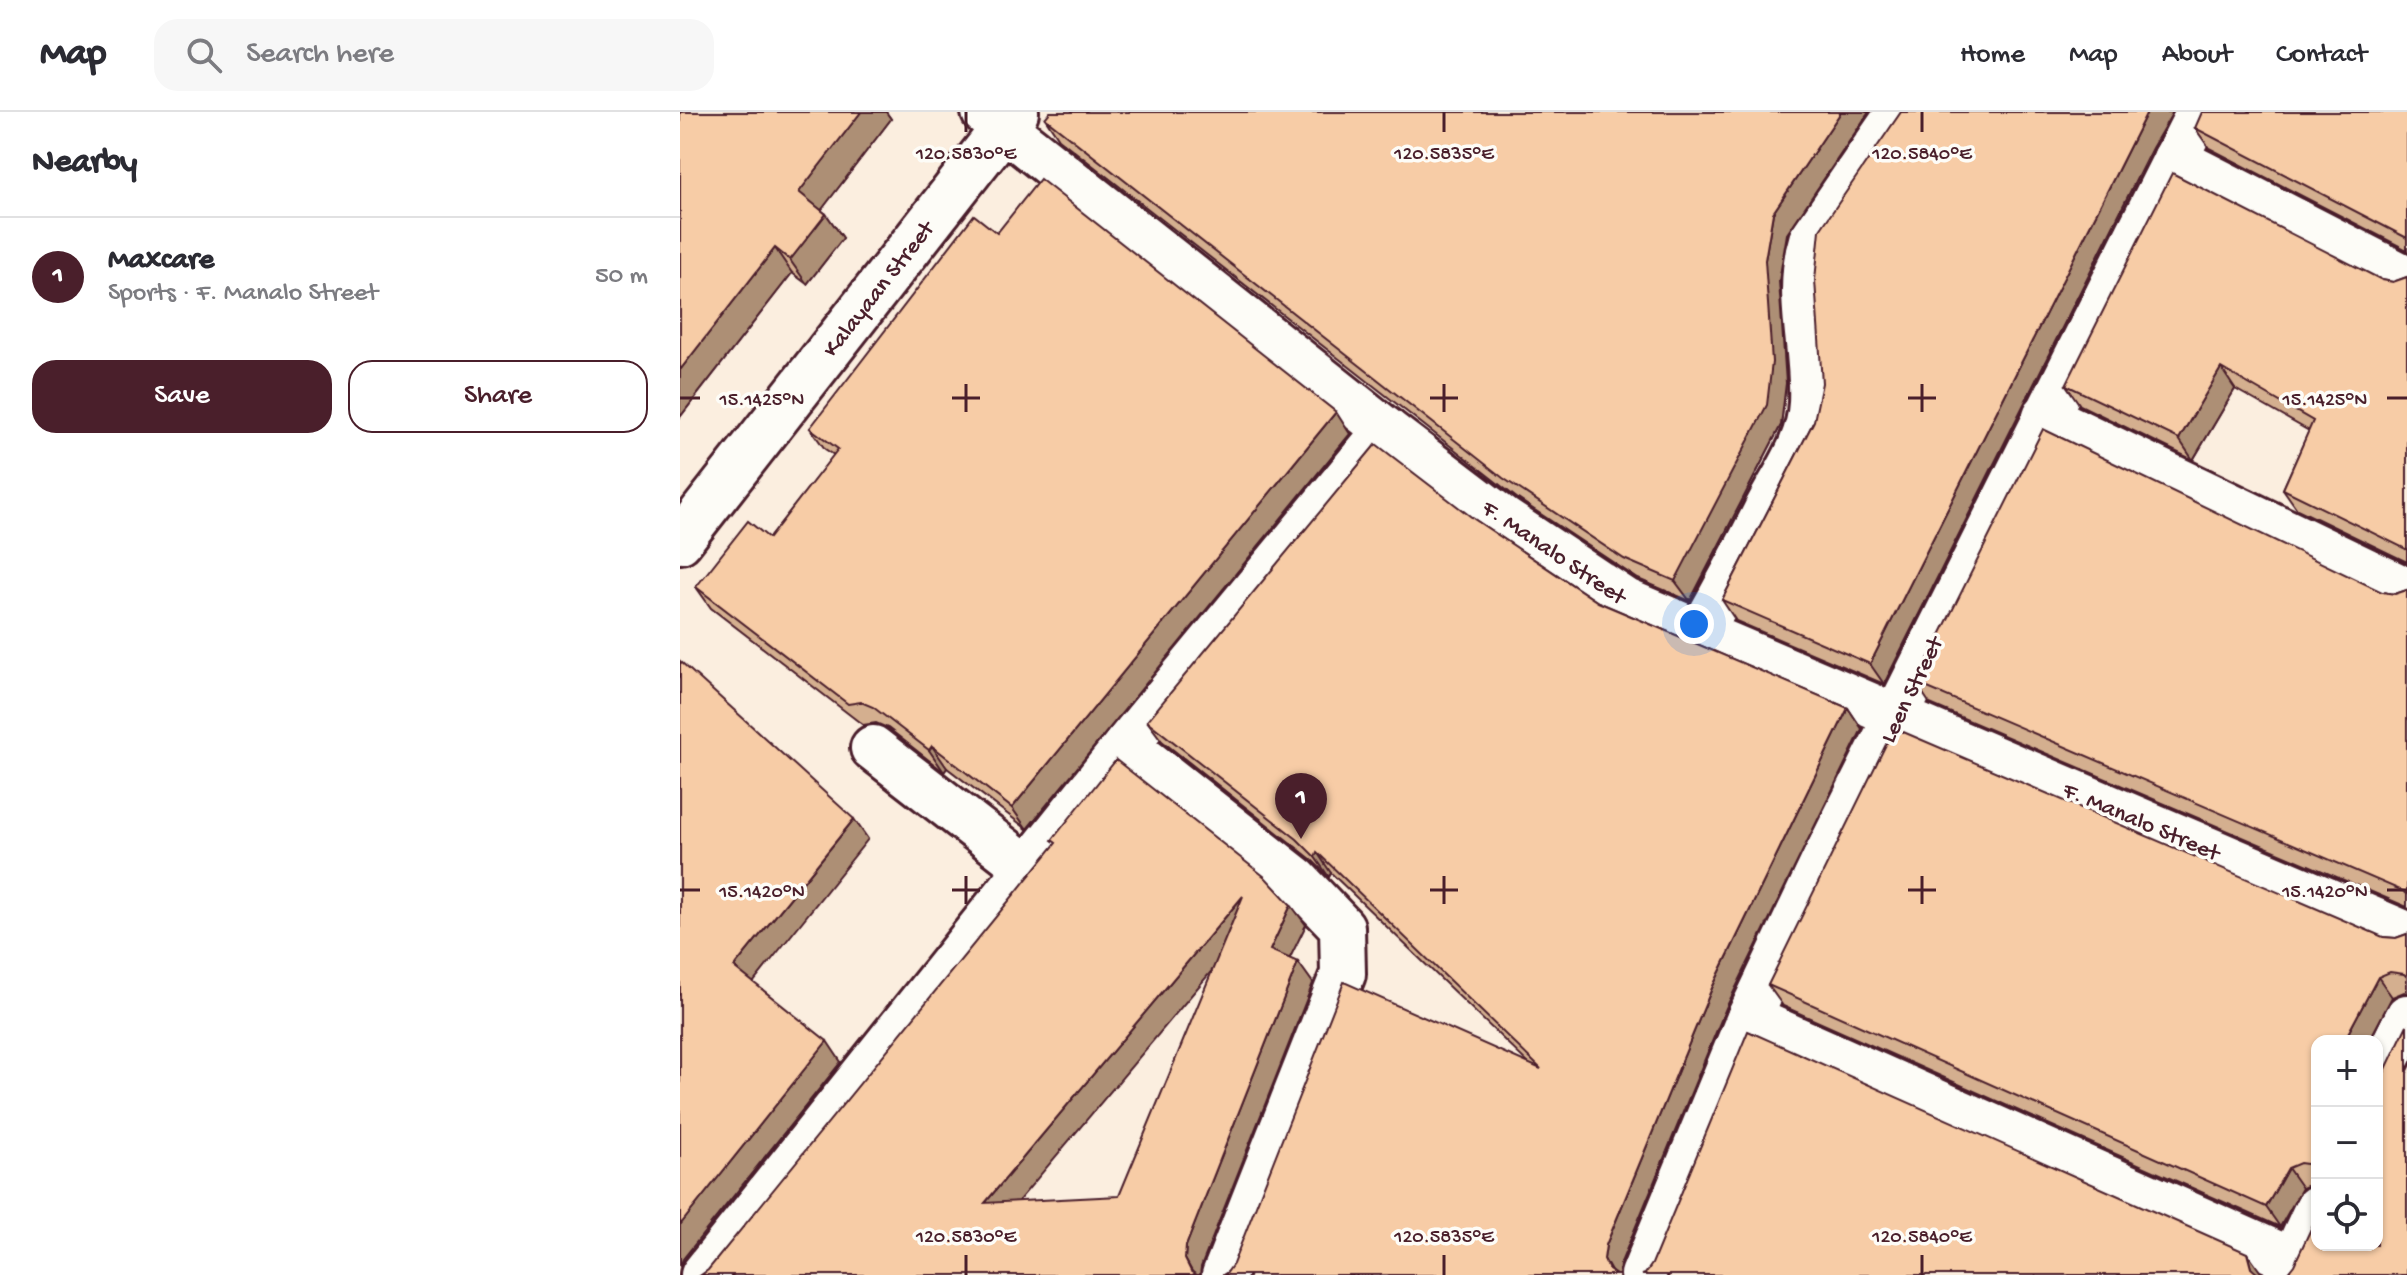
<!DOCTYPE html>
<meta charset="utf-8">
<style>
body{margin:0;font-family:"Gochi Hand",sans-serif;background:#f7f7f7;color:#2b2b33}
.controls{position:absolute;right:24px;bottom:24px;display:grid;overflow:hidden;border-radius:16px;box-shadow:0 2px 6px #0004}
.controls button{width:72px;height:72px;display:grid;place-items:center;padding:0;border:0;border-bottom:2px solid #e1e1e2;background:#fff;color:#2b2b33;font:40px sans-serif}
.you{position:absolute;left:1014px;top:512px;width:28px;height:28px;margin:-20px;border:6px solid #fff;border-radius:50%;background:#1a73e8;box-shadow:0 0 0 12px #1a73e833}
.badge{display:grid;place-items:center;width:52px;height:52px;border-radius:50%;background:#4a1f2b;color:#fff;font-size:26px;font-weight:700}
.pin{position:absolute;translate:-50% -66px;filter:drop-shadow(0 2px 4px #0008)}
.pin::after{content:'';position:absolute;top:42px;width:28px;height:24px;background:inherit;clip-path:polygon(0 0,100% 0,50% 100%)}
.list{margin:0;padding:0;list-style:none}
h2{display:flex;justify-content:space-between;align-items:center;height:104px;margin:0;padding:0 32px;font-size:34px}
h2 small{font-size:26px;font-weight:400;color:#7c7c81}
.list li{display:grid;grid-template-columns:52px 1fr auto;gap:24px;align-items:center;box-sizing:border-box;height:120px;padding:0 32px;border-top:2px solid #e1e1e2}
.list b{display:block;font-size:30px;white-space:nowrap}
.list p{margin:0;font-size:26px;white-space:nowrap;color:#7c7c81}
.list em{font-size:26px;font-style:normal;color:#7c7c81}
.actions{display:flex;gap:16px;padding:24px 32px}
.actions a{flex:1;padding:18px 0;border:2px solid #4a1f2b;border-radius:24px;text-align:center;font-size:28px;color:#4a1f2b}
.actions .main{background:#4a1f2b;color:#fff}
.icon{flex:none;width:44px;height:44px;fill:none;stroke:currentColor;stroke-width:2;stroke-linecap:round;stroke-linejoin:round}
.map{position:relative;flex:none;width:1727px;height:1163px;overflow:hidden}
header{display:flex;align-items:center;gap:48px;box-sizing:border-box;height:112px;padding:0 40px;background:#fff;border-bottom:2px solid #e1e1e2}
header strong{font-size:38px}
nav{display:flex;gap:44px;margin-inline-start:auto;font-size:28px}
.search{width:560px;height:72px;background:#f7f7f7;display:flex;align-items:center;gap:20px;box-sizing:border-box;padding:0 28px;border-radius:24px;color:#7c7c81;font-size:30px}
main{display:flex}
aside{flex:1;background:#fff}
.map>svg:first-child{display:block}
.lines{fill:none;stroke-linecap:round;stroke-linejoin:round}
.minor-casing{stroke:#4a1f2b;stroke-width:50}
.minor{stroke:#fdfcf7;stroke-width:44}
.wall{fill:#d4af8f;stroke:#4a1f2b;stroke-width:2}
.shaded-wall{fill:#ad8f74;stroke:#4a1f2b;stroke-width:2}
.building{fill:#f7cca6;stroke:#4a1f2b;stroke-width:2;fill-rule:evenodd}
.ticks{fill:none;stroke:#4a1f2b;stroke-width:3}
.labels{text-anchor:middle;stroke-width:7;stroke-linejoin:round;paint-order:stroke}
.street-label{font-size:24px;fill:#4a1f2b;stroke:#fdfcf7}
.ticks-label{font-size:20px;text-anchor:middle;fill:#4a1f2b;stroke:#fdfcf7;stroke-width:7;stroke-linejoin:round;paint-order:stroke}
</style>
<header>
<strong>Map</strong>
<div class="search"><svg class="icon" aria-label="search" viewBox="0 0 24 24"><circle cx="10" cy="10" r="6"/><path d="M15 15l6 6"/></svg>Search here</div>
<nav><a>Home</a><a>Map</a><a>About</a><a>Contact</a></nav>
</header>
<main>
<aside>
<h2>Nearby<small></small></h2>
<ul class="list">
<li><span class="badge">1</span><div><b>Maxcare</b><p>Sports · F. Manalo Street</p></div><em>50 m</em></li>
</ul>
<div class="actions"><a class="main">Save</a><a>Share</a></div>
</aside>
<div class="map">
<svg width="1727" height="1163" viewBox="0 0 1727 1163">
<rect width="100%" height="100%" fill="#fbeedf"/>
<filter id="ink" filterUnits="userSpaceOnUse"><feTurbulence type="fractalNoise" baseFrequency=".0125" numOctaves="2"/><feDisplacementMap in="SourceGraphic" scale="16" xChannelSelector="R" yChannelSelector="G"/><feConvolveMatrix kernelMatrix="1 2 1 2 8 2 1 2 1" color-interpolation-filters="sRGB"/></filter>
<g filter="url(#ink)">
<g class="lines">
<defs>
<g id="minor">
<polyline points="304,0 706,318 823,407 946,489 1727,822"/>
<polyline points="1495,47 1727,166"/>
<polyline points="1365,304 1727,478"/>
<polyline points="0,429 336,0"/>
<path d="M1021 520C1043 481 1064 442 1084 402 1102 366 1129 333 1131 291 1134 235 1114 183 1131 128L1219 0"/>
<polyline points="446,633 616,767 662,815 663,862 544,1163"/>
<polyline points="193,636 350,758"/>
<polyline points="1069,906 1612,1148"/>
<polyline points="1697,968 1727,905"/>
<polyline points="23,1163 446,633 706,318"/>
<polyline points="963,1163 1069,906 1146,744 1519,0"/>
<polyline points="1606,1163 1637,1096"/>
</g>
</defs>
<use href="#minor" class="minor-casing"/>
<use href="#minor" class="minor"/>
</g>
<g class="wall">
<polygon points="0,0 206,0 211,7 141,98 146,102 163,126 127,172 112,161 0,305"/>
<polygon points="1727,0 1727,138 1529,36 1515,16"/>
<polygon points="365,6 1107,122 1099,169 1106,271 1101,313 1010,489 958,467 838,387 379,27"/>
<polygon points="1472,36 1204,572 1056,509 1042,488 1134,309"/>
<polygon points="317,121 670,322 347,717 267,656 264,660 208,616 196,611 183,613 31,496 16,475 89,426 154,343 145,337 130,316"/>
<polygon points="1727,165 1727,450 1617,397 1603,377 1629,319 1555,277 1513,348 1400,293 1386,273 1702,168 1713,170"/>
<polygon points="794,407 918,490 1168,596 1182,617 1046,896 940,1153 939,1163 543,1163 848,951 651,761 649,765 631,747 482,629 467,609"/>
<polygon points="1727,478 1727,795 1250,592 1236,571 1702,480 1715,482"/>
<polygon points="1727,822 1727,881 1724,880 1712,885 1689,929 1637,929 1637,1072 1634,1071 1622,1076 1600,1115 1103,894 1088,873 1703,825 1716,826"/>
</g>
<g class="shaded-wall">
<polygon points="181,0 206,0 211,7 136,105 119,80"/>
<polygon points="1161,0 1189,0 1107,122 1099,169 1106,271 1101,313 1010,489 995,469 1085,148 1093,101"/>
<polygon points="1467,0 1493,0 1472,36 1204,572 1190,552"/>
<polygon points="146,102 163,126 127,172 110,148"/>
<polygon points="95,136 112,161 0,305 0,258"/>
<polygon points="1541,256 1555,277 1513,348 1499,327"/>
<polygon points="656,300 670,322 347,717 332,696"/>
<polygon points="1168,596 1182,617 1046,896 940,1153 939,1163 933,1163 924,1147 926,1133 1032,876"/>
<polygon points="252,634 267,656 264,660 249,638"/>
<polygon points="174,707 188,727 69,876 54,855"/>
<polygon points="637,740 651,761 649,765 635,745"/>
<polygon points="563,784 577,805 319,1112 305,1091"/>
<polygon points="611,793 626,813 604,858 590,838"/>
<polygon points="618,850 633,871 521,1155 520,1163 514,1163 505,1147 506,1134"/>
<polygon points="1698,865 1712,885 1689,929 1664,929"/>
<polygon points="147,929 161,950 3,1147 0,1155 0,1113"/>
<polygon points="1608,1056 1622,1076 1600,1115 1586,1095"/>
<polygon points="1567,1141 1582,1162 1582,1163 1576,1163 1571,1156"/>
</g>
<g class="building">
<polygon points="0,0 181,0 119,80 146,102 110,148 95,136 0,258"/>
<polygon points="370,0 1161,0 1093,101 1085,148 1092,250 1087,293 995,469 944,447 823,366 365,6"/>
<polygon points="1221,0 1467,0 1190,552 1042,488 1134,309 1142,271 1135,168 1140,118"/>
<polygon points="1522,0 1727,0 1727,126 1515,16"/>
<polygon points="1492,61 1702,168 1713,170 1727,165 1727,438 1724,436 1603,377 1633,309 1541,256 1499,327 1386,273"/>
<polygon points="360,67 656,300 332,696 252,634 249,638 193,595 181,590 168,592 16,475 68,409 89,426 158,337 130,316 294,103 317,121"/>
<polygon points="1363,317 1702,480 1715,482 1727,478 1727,782 1723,779 1236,571"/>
<polygon points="696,332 794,407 918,490 1168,596 1032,876 926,1133 924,1147 929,1158 936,1163 543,1163 546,1162 553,1152 664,870 861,957 637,740 635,745 617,727 467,609"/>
<polygon points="0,549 174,707 54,855 147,929 0,1113"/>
<polygon points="1214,616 1703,825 1716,826 1727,822 1727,865 1724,862 1710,860 1698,865 1664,929 1637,929 1637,1056 1634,1053 1620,1051 1608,1056 1586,1095 1088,873"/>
<path d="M436 648 585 765 611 793 590 838 618 850 506 1134 505 1147 511 1159 517 1163H21L28 1158 376 731 372 728ZM563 784 439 1084 305 1091Z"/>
<polygon points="1727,913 1727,1163 1606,1163 1614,1153 1637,1104 1637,1133 1697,1133 1697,968 1705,959"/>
<polygon points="1068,919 1567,1141 1571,1156 1579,1163 962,1163 965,1162 972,1152"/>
</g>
</g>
<path class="ticks" d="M286 0V20M764 0V20M1242 0V20M286 272V300M764 272V300M1242 272V300M0 286H20M272 286H300M750 286H778M1228 286H1256M1707 286H1727M286 764V792M764 764V792M1242 764V792M0 778H20M272 778H300M750 778H778M1228 778H1256M1707 778H1727M286 1143V1163M764 1143V1163M1242 1143V1163"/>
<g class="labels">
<g class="street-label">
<text transform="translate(197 176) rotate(-52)" y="8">Kalayaan Street</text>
<text transform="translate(875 439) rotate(34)" y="8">F. Manalo Street</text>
<text transform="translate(1230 577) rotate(-64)" y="8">Leen Street</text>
<text transform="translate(1462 708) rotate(23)" y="8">F. Manalo Street</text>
</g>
</g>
<g class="ticks-label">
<text x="286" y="47">120.5830°E</text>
<text x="764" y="47">120.5835°E</text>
<text x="1242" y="47">120.5840°E</text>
<text x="82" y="293">15.1425°N</text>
<text x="1645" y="293">15.1425°N</text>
<text x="82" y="785">15.1420°N</text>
<text x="1645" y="785">15.1420°N</text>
<text x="286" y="1130">120.5830°E</text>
<text x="764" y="1130">120.5835°E</text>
<text x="1242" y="1130">120.5840°E</text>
</g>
</svg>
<div class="controls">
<button>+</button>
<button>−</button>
<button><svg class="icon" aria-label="locate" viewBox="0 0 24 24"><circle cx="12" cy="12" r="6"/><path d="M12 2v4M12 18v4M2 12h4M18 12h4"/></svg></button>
</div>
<div class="you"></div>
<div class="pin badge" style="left:621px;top:727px">1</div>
</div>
</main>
